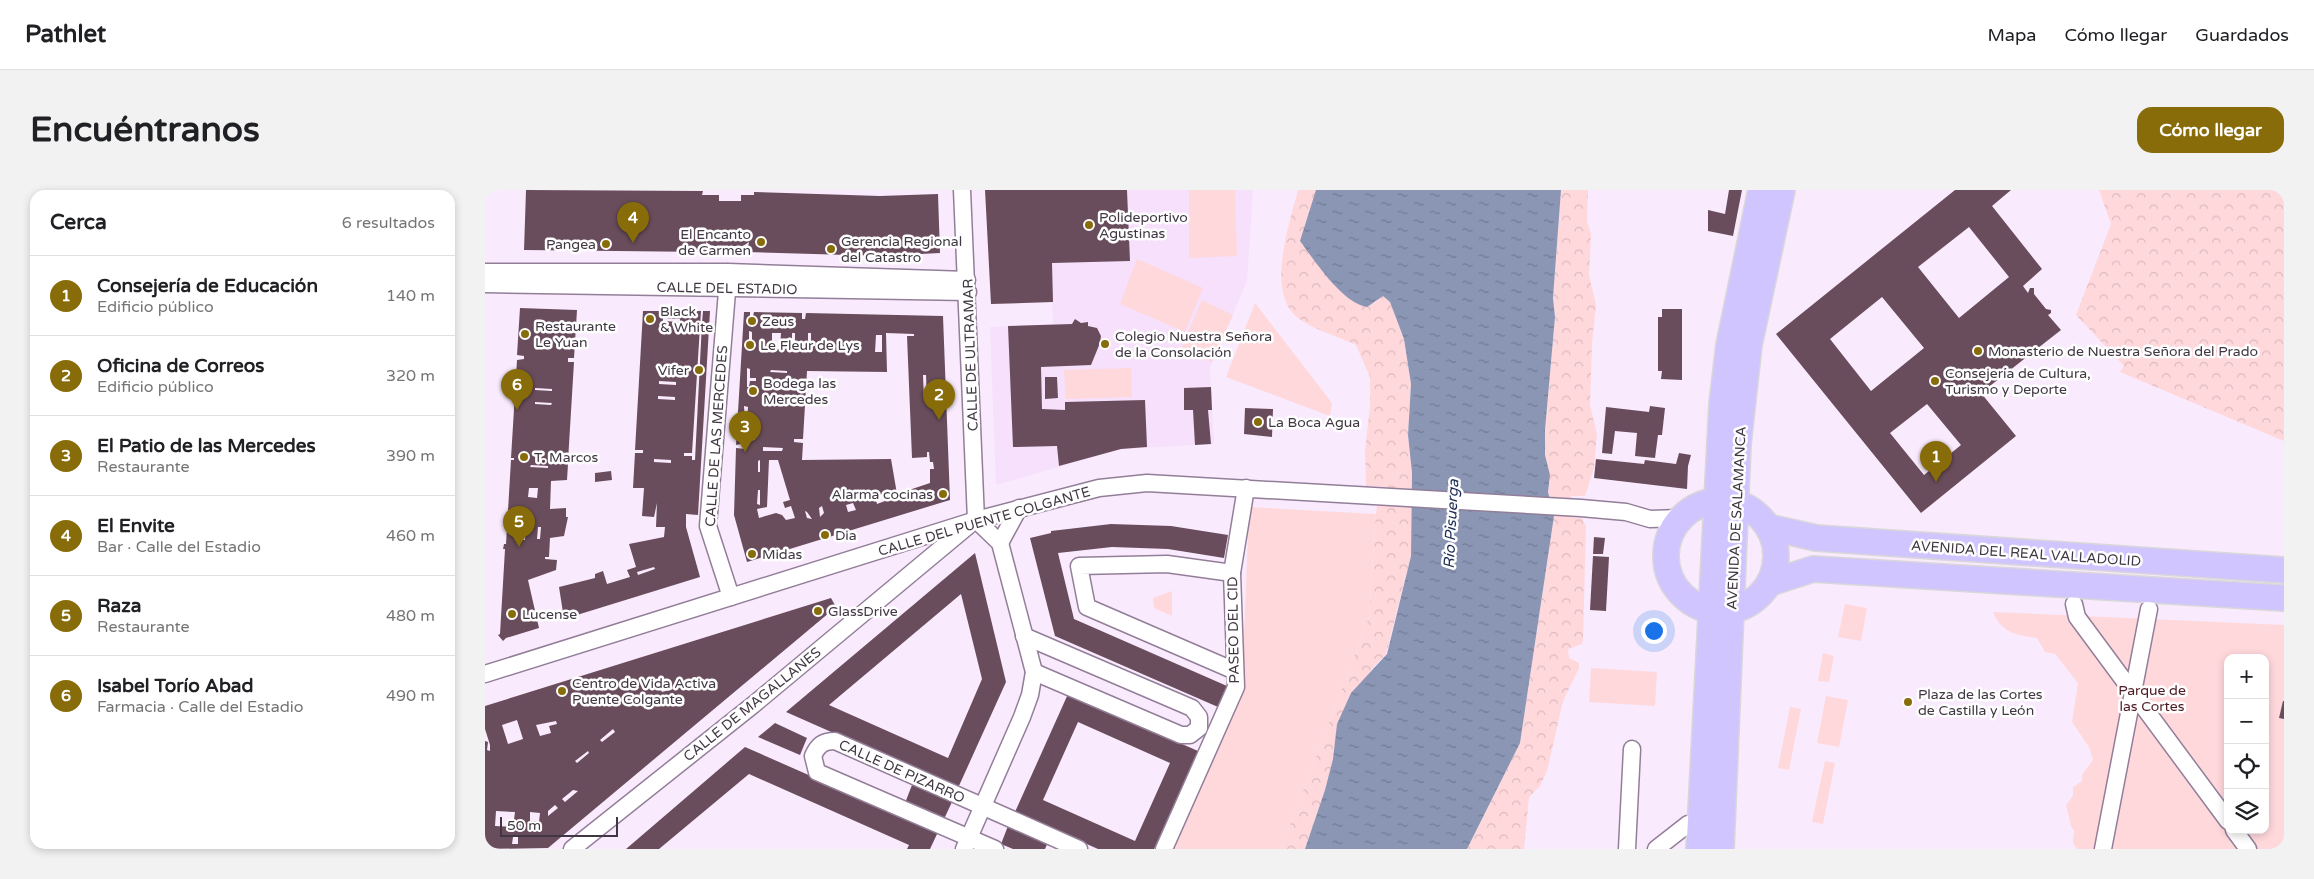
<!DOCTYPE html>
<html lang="es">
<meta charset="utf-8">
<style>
body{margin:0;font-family:"Varela Round",sans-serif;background:#f2f2f2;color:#202124}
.controls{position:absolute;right:15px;bottom:15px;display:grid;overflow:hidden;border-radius:10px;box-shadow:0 2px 8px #0003}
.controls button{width:45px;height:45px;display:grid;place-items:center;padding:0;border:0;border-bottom:1px solid #e0e0e0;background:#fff;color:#202124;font:25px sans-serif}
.scale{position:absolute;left:15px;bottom:12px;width:118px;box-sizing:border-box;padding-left:5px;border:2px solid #403742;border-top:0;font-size:14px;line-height:18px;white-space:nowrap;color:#403742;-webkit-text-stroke:4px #fefefe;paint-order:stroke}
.you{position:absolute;left:1168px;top:440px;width:18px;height:18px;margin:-12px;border:4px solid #fff;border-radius:50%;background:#1a73e8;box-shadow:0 0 0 8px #1a73e833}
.badge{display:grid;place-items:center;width:32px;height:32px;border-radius:50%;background:#886c0a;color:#fff;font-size:16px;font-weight:700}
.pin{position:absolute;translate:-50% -41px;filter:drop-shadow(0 1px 2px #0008)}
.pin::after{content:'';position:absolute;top:26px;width:18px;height:15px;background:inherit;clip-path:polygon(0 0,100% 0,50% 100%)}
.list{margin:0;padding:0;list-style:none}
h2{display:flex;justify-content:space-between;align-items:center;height:65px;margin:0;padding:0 20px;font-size:21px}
h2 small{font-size:16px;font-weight:400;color:#757577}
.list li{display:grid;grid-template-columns:32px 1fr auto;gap:15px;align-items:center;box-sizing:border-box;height:80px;padding:0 20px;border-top:1px solid #e0e0e0}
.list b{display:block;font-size:19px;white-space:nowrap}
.list p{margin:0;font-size:16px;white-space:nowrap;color:#757577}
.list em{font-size:16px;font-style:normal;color:#757577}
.icon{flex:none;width:28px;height:28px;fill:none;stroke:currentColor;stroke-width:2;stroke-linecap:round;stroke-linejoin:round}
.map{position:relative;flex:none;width:1799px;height:659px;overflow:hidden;border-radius:15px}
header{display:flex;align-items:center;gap:30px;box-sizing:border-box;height:70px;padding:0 25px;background:#fff;border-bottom:1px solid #e0e0e0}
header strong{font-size:24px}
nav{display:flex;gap:28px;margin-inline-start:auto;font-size:18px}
.intro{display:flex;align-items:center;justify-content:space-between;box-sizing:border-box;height:120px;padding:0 30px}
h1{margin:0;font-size:35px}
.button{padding:12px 22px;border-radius:15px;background:#886c0a;color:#fff;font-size:18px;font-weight:700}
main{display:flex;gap:30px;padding:0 30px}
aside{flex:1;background:#fff;border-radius:15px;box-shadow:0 2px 8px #0003}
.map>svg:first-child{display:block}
.built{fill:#f6e0fc}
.green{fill:#ffd8dc;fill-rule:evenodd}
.forest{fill:url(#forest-crowns)}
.water{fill:url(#water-ripples)}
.building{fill:#6a4d5c;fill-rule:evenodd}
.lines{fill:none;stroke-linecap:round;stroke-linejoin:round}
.minor-casing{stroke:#937e99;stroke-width:19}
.highway-casing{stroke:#d9d7d9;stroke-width:28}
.minor{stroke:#fff;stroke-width:16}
.highway{stroke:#d0c5fe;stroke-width:25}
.poi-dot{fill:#886c0a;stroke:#fefefe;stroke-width:2}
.labels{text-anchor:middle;stroke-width:5;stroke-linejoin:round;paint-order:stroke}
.poi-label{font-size:14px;fill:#403742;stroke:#fefefe;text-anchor:start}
.street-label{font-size:14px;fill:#403742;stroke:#fefefe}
.park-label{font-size:14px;fill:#4c1a23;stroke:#fefefe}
.water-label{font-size:15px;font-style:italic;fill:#1d2c55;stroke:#fefefe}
</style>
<header>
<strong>Pathlet</strong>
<nav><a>Mapa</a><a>Cómo llegar</a><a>Guardados</a></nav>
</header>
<div class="intro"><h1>Encuéntranos</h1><a class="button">Cómo llegar</a></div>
<main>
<aside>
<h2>Cerca<small>6 resultados</small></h2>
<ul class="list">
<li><span class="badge">1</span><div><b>Consejería de Educación</b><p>Edificio público</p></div><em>140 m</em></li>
<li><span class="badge">2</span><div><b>Oficina de Correos</b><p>Edificio público</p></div><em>320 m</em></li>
<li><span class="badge">3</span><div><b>El Patio de las Mercedes</b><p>Restaurante</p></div><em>390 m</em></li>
<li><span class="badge">4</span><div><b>El Envite</b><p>Bar · Calle del Estadio</p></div><em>460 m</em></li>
<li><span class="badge">5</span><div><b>Raza</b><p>Restaurante</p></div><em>480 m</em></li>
<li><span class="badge">6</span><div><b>Isabel Torío Abad</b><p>Farmacia · Calle del Estadio</p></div><em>490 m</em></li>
</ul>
</aside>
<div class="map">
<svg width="1799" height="659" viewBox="0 0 1799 659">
<defs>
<pattern id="forest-crowns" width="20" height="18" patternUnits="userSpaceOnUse" patternTransform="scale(1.25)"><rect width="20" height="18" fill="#ffd8dc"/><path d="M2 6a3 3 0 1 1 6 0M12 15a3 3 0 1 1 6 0" fill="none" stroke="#dcbabe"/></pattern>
<pattern id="water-ripples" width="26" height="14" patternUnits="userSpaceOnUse" patternTransform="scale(1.25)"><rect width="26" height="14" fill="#8a96b4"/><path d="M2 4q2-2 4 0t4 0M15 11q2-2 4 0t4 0" fill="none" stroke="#727b94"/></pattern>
</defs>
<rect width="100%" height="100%" fill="#f9ebfd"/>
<polygon class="built" points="563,0 768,0 762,91 725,178 729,254 636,259 511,295 505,137 568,134"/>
<g class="green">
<polygon points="704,0 750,0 752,66 704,68"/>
<polygon points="652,69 718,98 700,142 635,114"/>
<polygon points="717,110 748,125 727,172 696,159"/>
<polygon points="770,113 847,213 845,226 741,187"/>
<polygon points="646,178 647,207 581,209 579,180"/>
<polygon points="764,317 891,324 884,427 796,659 689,659 757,498"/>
<polygon points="687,401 687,426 669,418 668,408"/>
<polygon points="1360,414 1382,418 1376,451 1353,447"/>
<path d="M1508 422 1799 435V659H1592L1588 653 1589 641 1586 636 1581 615 1588 606V597L1597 591V585L1608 570 1604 557 1587 532 1593 493 1570 464 1560 462 1552 448C1532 445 1516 443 1508 422ZM1743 468H1780V640H1743Z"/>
<polygon points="1338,463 1349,466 1344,492 1333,491"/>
<polygon points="1106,478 1172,482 1170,516 1104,512"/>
<polygon points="1341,506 1363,510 1354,557 1332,553"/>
<polygon points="1305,517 1316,519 1304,580 1293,578"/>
<polygon points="1340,571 1350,573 1338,634 1327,632"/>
</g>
<g class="forest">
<path d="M813 0H831L829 8 890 113 898 105 905 112 919 149 926 194 923 245 927 283 926 366 901 464 886 480 848 569 840 600 820 659H796L884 427 891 324 892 316 901 315 902 297 881 296 880 261 885 216V187L871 155C853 146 818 137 806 121 784 91 805 32 813 0Z"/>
<polygon points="1076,0 1103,0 1102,31 1106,44 1104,86 1111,114 1107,154 1105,215 1112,244 1109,278 1100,306 1086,306 1086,327 1097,328 1101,336 1098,450 1097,454 1083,459 1084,468 1094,473 1094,478 1078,511 1062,581 1055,596 1044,607 1039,659 982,659 1035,553 1069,326 1063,302 1065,285 1060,265 1060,240 1070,127 1068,108"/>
<polygon points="1614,0 1799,0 1799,251 1635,182 1639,176 1591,125 1626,34"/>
</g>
<path class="water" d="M831 0H1076L1068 108 1070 127 1060 240V265L1065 285 1063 302 1069 326 1035 553 982 659H820L840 600 848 569 852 534 866 503 902 464 926 366 927 283 923 245 926 194 919 149 905 112 898 106 882 117C856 112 830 71 815 51Z"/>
<g class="building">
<polygon points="41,0 218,1 217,5 234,5 234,11 256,11 256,5 269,5 269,2 395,6 453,4 455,63 397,66 262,62 264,52 258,56 227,56 221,52 222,62 39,60"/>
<polygon points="500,0 642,0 645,71 567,73 568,112 506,114"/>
<polygon points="1244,0 1257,0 1248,46 1223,41 1223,20 1240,24"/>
<path d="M1470 0H1526L1507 16 1557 79 1538 96 1543 103 1545 98H1549V104L1561 119 1566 120V123L1563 125 1576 140 1496 203 1531 246 1436 323 1291 144ZM1484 37 1524 87 1474 128 1433 77ZM1397 107 1439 158 1386 201 1345 149ZM1442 214 1476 255 1439 285 1405 243Z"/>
<path d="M35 118 92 120 89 168H83V172H89L83 271H80V273L83 274 82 290 66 291 65 319 81 318V327H83L79 346 65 348 64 367H60V369L72 370 71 380 43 390 54 438 21 448 18 451 13 445 15 444 20 359H18L19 354H21L26 270H29V268H26L32 170 39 169V166L32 165ZM50 198 67 199V201L50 200ZM50 212 67 213 66 215 50 214ZM46 275 63 276V278L45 277ZM44 298H53L52 308 43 307ZM39 336H41L40 350H38ZM53 337H56L55 349H52Z"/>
<polygon points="1177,119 1197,119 1197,190 1176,189 1177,181 1173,181 1173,127 1177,127"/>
<path d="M158 121H216L207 263H199V266H207V270H210L217 133 218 121H225L213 325 201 324V337L215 387 79 429 74 397 110 388V384L118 381 122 394 145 387 142 380 151 377 144 354 179 347 180 337H171L172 313 169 327 157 326 159 298H148L150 263H158V260H150ZM178 128 195 129V132L178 131ZM174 191 191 192V195L174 194ZM173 206 190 207V210L173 209ZM169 269 186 270V273L169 272ZM169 377 170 379 153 385 152 382Z"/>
<path d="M259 122H265V126H268L269 122 317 123V129H320L321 123 458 126 465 310 262 372 249 325 251 258 261 259V253L251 255ZM264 141 267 142V157L264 158ZM287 143H296L295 159H287ZM307 143H310V159L307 160ZM323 143H326V160H323ZM401 143 429 144V146H422L427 268 442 267V262H444L445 272H448L449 279H445V293L412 304 406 269 317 270 318 253 309 252V249H318L322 181 402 182ZM391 145H397V162H390ZM262 178 265 179V188H271V191H265L264 197H262ZM286 180 302 181V183L285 182ZM438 185H441L442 210H439ZM284 195 301 197V199L284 198ZM259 216 263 217 262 234 260 235ZM259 246H270V250L258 249ZM278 257 298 258 297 261H278ZM275 270V282H273V271ZM284 270H293L305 310 298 312 300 318 306 316 310 328 301 330 297 325 291 323 274 328 272 319 282 317ZM273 300H275V315L272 314ZM398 304 400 311 392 314 390 307ZM368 313 371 320 363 322 361 315ZM337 316 339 323 335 327 334 318ZM320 321 322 322 327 329 322 328Z"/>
<polygon points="590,129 596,133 603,132 603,136 612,138 616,146 615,153 606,175 556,177 557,219 580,220 580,212 660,210 662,257 636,259 574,276 572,256 528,257 523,136 587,134"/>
<polygon points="560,187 572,187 573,208 560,209"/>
<polygon points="726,197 727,220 723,220 726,254 710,255 708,220 699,220 699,198"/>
<polygon points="1165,216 1180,218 1177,245 1173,245 1170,268 1150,266 1152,243 1130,241 1127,264 1117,263 1121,217 1164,222"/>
<polygon points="760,218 788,219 787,247 759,244"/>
<polygon points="1194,263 1206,265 1203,276 1202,299 1109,288 1111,269 1159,274 1160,270 1191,274"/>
<polygon points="126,281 127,290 110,292 110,283"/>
<polygon points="626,334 686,336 743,345 739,368 683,359 627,357 573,363 589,429 742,496 733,517 570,446 545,348 566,343 566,341"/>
<polygon points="1109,347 1120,348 1118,364 1108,364"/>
<path d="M490 363 521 492 473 598 301 522ZM476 404 497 489 463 568 344 515Z"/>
<polygon points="1108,366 1124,367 1121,421 1105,420"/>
<path d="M346 408 351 417 63 658 0 659V551L3 552 2 560 5 561V555L0 539V516ZM187 497 188 499 177 502 176 500ZM32 530 38 549 23 554 17 535ZM71 531 72 534 64 536 66 543 55 546 51 535ZM128 539 130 542 117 552 115 550ZM103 561 104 563 92 573 90 571ZM88 600 93 601 80 612 77 609ZM70 615 73 618 63 626V621ZM11 621 30 622 28 637 10 636ZM45 622 55 623 54 632 45 631ZM28 647H33V654H27Z"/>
<path d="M583 504 713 561 669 659H613L530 622ZM593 532 685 573 650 651 558 610Z"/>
<polygon points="1798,511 1799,511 1799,529 1794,528"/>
<polygon points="290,533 322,548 315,565 273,547"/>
<polygon points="260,557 453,642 445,659 422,659 424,655 264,584 174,659 141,659"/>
<polygon points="427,595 467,612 459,629 420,613"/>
<polygon points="523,636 563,652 560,659 528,659 516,654"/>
</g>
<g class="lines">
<defs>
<g id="minor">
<polyline points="477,0 491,330"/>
<polyline points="0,82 243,82 482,90"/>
<polyline points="243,89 223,336 246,407"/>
<polyline points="0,94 483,102"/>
<polyline points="515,353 534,318"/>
<polyline points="747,383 682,374 594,376 602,417 750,481"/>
<polyline points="1589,414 1592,427 1743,631"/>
<polyline points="539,446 707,518 714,527 714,538 705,545 696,545 549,482"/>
<polyline points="0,484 491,330 614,298 662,293 1096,318 1141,322 1165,329 1195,328"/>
<polyline points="1749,640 1763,659"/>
<polyline points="87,659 268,515 483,336"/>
<polyline points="479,659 537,527 545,505 549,482 515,353 491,330"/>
<path d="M510 659 332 582 328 566C333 555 338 551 350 551L594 659"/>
<polyline points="679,659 751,497 747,383 761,298"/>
<polyline points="1142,659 1147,559"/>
<polyline points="1171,659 1203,634"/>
<polyline points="1618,659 1664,419"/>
</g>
<g id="highway">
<circle cx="1236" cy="366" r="55"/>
<polyline points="1283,337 1331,348 1799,380"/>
<polyline points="1285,393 1328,379 1799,408"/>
<polyline points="1214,659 1237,214 1244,155 1276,0"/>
<polyline points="1236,659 1253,254 1264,155 1297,0"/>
</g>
</defs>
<use href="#minor" class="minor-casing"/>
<use href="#highway" class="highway-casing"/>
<use href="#minor" class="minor"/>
<use href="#highway" class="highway"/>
</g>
<g class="poi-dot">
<circle cx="604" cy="35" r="5"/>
<circle cx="276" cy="52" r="5"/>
<circle cx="121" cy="54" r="5"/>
<circle cx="346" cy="59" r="5"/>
<circle cx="165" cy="129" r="5"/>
<circle cx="267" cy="131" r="5"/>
<circle cx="40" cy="144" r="5"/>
<circle cx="620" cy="154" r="5"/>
<circle cx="265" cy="155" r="5"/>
<circle cx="1493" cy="161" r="5"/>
<circle cx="214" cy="180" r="5"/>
<circle cx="1450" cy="191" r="5"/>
<circle cx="268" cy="201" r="5"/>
<circle cx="773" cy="232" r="5"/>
<circle cx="39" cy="267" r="5"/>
<circle cx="458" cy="304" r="5"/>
<circle cx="340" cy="345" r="5"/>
<circle cx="267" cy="364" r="5"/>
<circle cx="333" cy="421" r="5"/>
<circle cx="27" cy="424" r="5"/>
<circle cx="77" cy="501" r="5"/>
<circle cx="1423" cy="512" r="5"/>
</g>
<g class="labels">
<g class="poi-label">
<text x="614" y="32">Polideportivo<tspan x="614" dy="16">Agustinas</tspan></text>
<text x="266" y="49" text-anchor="end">El Encanto<tspan x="266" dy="16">de Carmen</tspan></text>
<text x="356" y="56">Gerencia Regional<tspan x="356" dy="16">del Catastro</tspan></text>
<text x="111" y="59" text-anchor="end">Pangea</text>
<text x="175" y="126">Black<tspan x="175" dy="16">&amp; White</tspan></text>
<text x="277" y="136">Zeus</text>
<text x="50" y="141">Restaurante<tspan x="50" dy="16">Le Yuan</tspan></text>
<text x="630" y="151">Colegio Nuestra Señora<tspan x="630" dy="16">de la Consolación</tspan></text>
<text x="275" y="160">Le Fleur de Lys</text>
<text x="1503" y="166">Monasterio de Nuestra Señora del Prado</text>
<text x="204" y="185" text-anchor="end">Vifer</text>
<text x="1460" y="188">Consejería de Cultura,<tspan x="1460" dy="16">Turismo y Deporte</tspan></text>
<text x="278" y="198">Bodega las<tspan x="278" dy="16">Mercedes</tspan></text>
<text x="783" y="237">La Boca Agua</text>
<text x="49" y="272">T. Marcos</text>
<text x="448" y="309" text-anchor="end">Alarma cocinas</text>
<text x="350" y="350">Dia</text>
<text x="277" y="369">Midas</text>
<text x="343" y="426">GlassDrive</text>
<text x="37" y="429">Lucense</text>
<text x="87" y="498">Centro de Vida Activa<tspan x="87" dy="16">Puente Colgante</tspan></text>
<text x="1433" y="509">Plaza de las Cortes<tspan x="1433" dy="16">de Castilla y León</tspan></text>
</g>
<g class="street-label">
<text transform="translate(242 98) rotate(1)" y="5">CALLE DEL ESTADIO</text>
<text transform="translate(485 165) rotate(-92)" y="5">CALLE DE ULTRAMAR</text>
<text transform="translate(231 246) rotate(-86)" y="5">CALLE DE LAS MERCEDES</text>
<text transform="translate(1251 328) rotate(-87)" y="5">AVENIDA DE SALAMANCA</text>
<text transform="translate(499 331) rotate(-16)" y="5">CALLE DEL PUENTE COLGANTE</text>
<text transform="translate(1541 363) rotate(4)" y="5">AVENIDA DEL REAL VALLADOLID</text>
<text transform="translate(748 440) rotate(-91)" y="5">PASEO DEL CID</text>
<text transform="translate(267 514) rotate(-39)" y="5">CALLE DE MAGALLANES</text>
<text transform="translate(417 581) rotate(24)" y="5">CALLE DE PIZARRO</text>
</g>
<g class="park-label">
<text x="1667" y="505">Parque de<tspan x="1667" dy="16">las Cortes</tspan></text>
</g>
<g class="water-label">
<text transform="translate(966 334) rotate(-87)" y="5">Río Pisuerga</text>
</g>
</g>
</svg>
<div class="controls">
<button>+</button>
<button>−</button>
<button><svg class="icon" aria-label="locate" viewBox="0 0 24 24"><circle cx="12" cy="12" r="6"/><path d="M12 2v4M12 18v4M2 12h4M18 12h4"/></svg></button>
<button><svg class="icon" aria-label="layers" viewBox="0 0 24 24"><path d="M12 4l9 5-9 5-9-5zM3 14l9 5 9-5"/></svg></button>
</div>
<div class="scale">50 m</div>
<div class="you"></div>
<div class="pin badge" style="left:1451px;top:292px">1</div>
<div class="pin badge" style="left:454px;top:230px">2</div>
<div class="pin badge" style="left:260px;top:262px">3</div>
<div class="pin badge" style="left:148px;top:53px">4</div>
<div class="pin badge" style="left:34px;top:357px">5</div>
<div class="pin badge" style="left:32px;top:220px">6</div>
</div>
</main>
